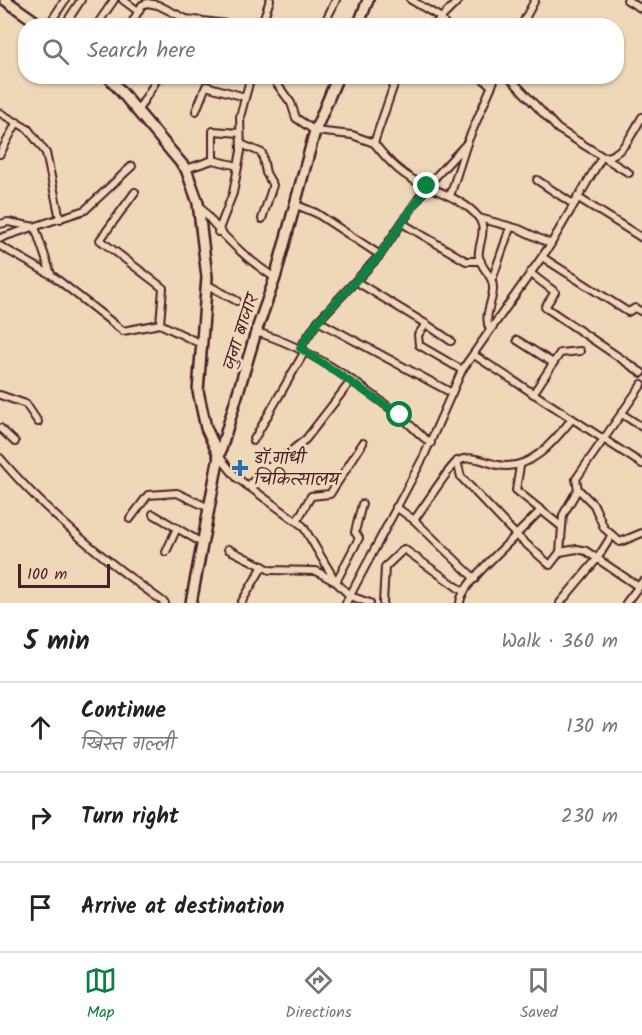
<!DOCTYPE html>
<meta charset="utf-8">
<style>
body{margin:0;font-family:Kalam,"Playpen Sans Deva",sans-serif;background:#f2f2f2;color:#222}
.scale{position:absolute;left:18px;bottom:15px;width:92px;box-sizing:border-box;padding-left:6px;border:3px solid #4a1f2b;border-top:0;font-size:16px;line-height:21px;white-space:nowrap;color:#4a1f2b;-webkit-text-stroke:4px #efd8b8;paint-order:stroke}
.stop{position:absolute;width:18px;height:18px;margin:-14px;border:4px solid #0b8043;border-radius:50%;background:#fff}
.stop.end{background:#0b8043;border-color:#fff;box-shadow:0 2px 6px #0008}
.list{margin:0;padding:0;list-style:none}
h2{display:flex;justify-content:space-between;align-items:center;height:78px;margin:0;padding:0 24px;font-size:26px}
h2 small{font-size:20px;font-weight:400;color:#767676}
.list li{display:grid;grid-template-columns:39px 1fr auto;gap:18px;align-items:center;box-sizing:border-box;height:90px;padding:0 24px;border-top:2px solid #e0e0e0}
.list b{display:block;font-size:22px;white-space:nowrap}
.list p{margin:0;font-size:20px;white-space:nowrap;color:#767676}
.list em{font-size:20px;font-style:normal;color:#767676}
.icon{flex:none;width:33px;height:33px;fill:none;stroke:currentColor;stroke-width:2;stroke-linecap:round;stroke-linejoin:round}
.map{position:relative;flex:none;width:642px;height:603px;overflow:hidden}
.search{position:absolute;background:#fff;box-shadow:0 2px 4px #0004;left:18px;right:18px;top:18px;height:66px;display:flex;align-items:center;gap:15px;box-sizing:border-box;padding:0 21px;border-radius:24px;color:#767676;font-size:22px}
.sheet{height:348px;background:#fff}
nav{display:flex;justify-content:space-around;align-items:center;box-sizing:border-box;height:84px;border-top:2px solid #e0e0e0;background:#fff;font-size:16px;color:#767676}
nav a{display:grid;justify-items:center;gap:3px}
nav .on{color:#0b8043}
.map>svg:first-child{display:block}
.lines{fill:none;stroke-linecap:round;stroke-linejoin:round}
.street-casing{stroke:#4a1f2b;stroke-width:10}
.secondary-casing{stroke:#4a1f2b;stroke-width:14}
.street{stroke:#efd8b8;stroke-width:6}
.secondary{stroke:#efd8b8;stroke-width:9}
.route{stroke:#0b8043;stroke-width:8}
.poi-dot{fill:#1f6fb2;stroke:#efd8b8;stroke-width:2}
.labels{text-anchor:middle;stroke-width:6;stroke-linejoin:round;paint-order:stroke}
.street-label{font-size:18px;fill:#4a1f2b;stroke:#efd8b8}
.poi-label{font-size:18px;fill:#4a1f2b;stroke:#efd8b8;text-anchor:start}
</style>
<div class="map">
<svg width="642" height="603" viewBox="0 0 642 603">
<rect width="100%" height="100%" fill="#efd8b8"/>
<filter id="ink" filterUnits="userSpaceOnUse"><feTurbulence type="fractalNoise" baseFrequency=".0167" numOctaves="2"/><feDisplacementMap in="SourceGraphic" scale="12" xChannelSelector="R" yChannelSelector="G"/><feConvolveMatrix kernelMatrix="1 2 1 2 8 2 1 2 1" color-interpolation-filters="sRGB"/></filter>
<g filter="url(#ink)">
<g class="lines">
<defs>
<g id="street">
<polyline points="123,0 138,11"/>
<polyline points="411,0 440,17 446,26"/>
<polyline points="627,0 642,9"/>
<polyline points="327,18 336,0"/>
<polyline points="48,26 65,0"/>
<polyline points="64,26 81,0"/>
<polyline points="96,26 114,0"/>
<polyline points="130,26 142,5 147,3 158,5 186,19 244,26"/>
<polyline points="261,26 270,0"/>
<polyline points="433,26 459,0"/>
<polyline points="521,26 535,0"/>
<polyline points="271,76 291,103 296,118 315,131 352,135 374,143"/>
<path d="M397 76 374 143C389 162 404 178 427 186L467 143"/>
<polyline points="479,76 492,86"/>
<polyline points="508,76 558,129 629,173"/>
<polyline points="138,110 159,76"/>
<polyline points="196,111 206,86 245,97"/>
<polyline points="0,113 28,129 46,153 60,219"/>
<polyline points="241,144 262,153 266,173 273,185 262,219"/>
<polyline points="0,154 17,122"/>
<polyline points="213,160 213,131 240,133"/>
<polyline points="186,169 213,160 238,166"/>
<polyline points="537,180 573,204"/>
<polyline points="135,192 100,240 163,288 160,324 201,344"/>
<polyline points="450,196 467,143 496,76"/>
<polyline points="577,197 642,238"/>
<polyline points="294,204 316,213 380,255"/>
<path d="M200 206C221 236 245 258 275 278"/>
<polyline points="479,218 519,229 551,244"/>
<polyline points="402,223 466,261 481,261"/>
<polyline points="0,224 8,222 35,227 51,274"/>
<polyline points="218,232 233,193 241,151 240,117 251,76"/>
<polyline points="0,238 85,210 132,166"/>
<polyline points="0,246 53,276 123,331 160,324"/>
<polyline points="542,257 628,312 635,308 642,312"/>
<polyline points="530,273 555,292 545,307 642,373"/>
<polyline points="493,277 510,228"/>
<polyline points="357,282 426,324 418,335 419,345 462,370"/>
<polyline points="206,284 237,301"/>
<polyline points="318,321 452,393"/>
<polyline points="426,324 451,341"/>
<path d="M256 332C308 347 357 382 400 416 411 424 418 435 431 443"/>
<polyline points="517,340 553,363"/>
<path d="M300 348 318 321 380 255 427 186C443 193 478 207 482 225 485 236 477 248 479 257 482 271 494 275 493 290 492 304 483 316 490 330"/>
<polyline points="474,355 642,464"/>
<polyline points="533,394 560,353 580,351"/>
<polyline points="0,395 26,404 38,422"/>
<polyline points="622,414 642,427"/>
<polyline points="0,428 15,442"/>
<polyline points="253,441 305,351"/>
<polyline points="219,456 237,478 303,526 336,582 350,596 370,603"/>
<path d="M0 458C48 515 105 560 165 603"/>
<polyline points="457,461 461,477 516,535 541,510"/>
<polyline points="520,466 516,490 562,527"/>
<polyline points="247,486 306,439 351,381"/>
<polyline points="578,489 594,505 604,528 620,542 642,533"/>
<polyline points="396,507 414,520 475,579"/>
<polyline points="153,514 202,543"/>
<polyline points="130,519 148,495 177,493 209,508"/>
<path d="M414 520C423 509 450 465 458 461 472 454 484 462 498 465 530 472 554 441 572 419"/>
<polyline points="297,521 311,496 330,494 363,443"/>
<polyline points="228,549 270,570 316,571 336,582 359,538 355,532 362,504"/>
<polyline points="166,552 177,528"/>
<polyline points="560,552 577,549 586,551 639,587"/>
<polyline points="241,603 263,566"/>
<path d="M346 603 424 456 462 370 549 247 602 157C622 158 633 132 642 117"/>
<polyline points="383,603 385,567 404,549 464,592"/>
<path d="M460 603C461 585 503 549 516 535L550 565 560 552 563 515 578 489 576 479 642 384"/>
<polyline points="560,603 597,559 612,535"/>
<polyline points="626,603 642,582"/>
</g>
<g id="secondary">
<polyline points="5,0 42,26"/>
<polyline points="358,26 368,0"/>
<polyline points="108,76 186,169 198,203 207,277 198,391 206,428 219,456"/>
<polyline points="191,603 219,456 256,332 275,278 315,131 338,76"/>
</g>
</defs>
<use href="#street" class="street-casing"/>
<use href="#secondary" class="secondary-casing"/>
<use href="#street" class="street"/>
<use href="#secondary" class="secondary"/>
</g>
</g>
<g class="lines" filter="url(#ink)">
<polyline class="route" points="400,415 300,348 318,321 380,255 427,186"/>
</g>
<path class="poi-dot" d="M237 459h6v6h6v6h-6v6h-6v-6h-6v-6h6z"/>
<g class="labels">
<g class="street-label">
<text transform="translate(240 332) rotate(-72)" y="6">जुना बाजार</text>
</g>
<g class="poi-label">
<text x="254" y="464">डॉ.गांधी<tspan x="254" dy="21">चिकित्सालय</tspan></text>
</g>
</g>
</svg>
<div class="scale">100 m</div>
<div class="stop" style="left:400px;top:415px"></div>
<div class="stop end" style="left:427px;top:186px"></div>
<div class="search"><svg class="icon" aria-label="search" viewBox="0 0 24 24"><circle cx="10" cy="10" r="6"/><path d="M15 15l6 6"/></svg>Search here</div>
</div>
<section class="sheet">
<h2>5 min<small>Walk · 360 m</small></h2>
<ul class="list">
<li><svg class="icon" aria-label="ahead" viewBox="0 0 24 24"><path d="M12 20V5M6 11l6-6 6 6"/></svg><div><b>Continue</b><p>खिस्त गल्ली</p></div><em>130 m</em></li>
<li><svg class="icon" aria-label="right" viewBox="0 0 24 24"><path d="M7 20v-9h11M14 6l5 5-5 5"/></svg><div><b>Turn right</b></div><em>230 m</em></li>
<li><svg class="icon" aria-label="arrive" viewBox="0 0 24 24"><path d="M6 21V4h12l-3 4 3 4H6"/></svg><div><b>Arrive at destination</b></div></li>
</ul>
</section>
<nav>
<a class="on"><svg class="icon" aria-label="map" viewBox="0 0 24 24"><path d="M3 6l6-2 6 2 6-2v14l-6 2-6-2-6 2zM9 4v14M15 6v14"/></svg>Map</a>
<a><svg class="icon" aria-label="directions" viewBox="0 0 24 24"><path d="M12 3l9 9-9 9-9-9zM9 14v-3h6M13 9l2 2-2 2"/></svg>Directions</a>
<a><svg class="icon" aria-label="saved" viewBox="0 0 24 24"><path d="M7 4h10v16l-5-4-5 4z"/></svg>Saved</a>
</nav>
